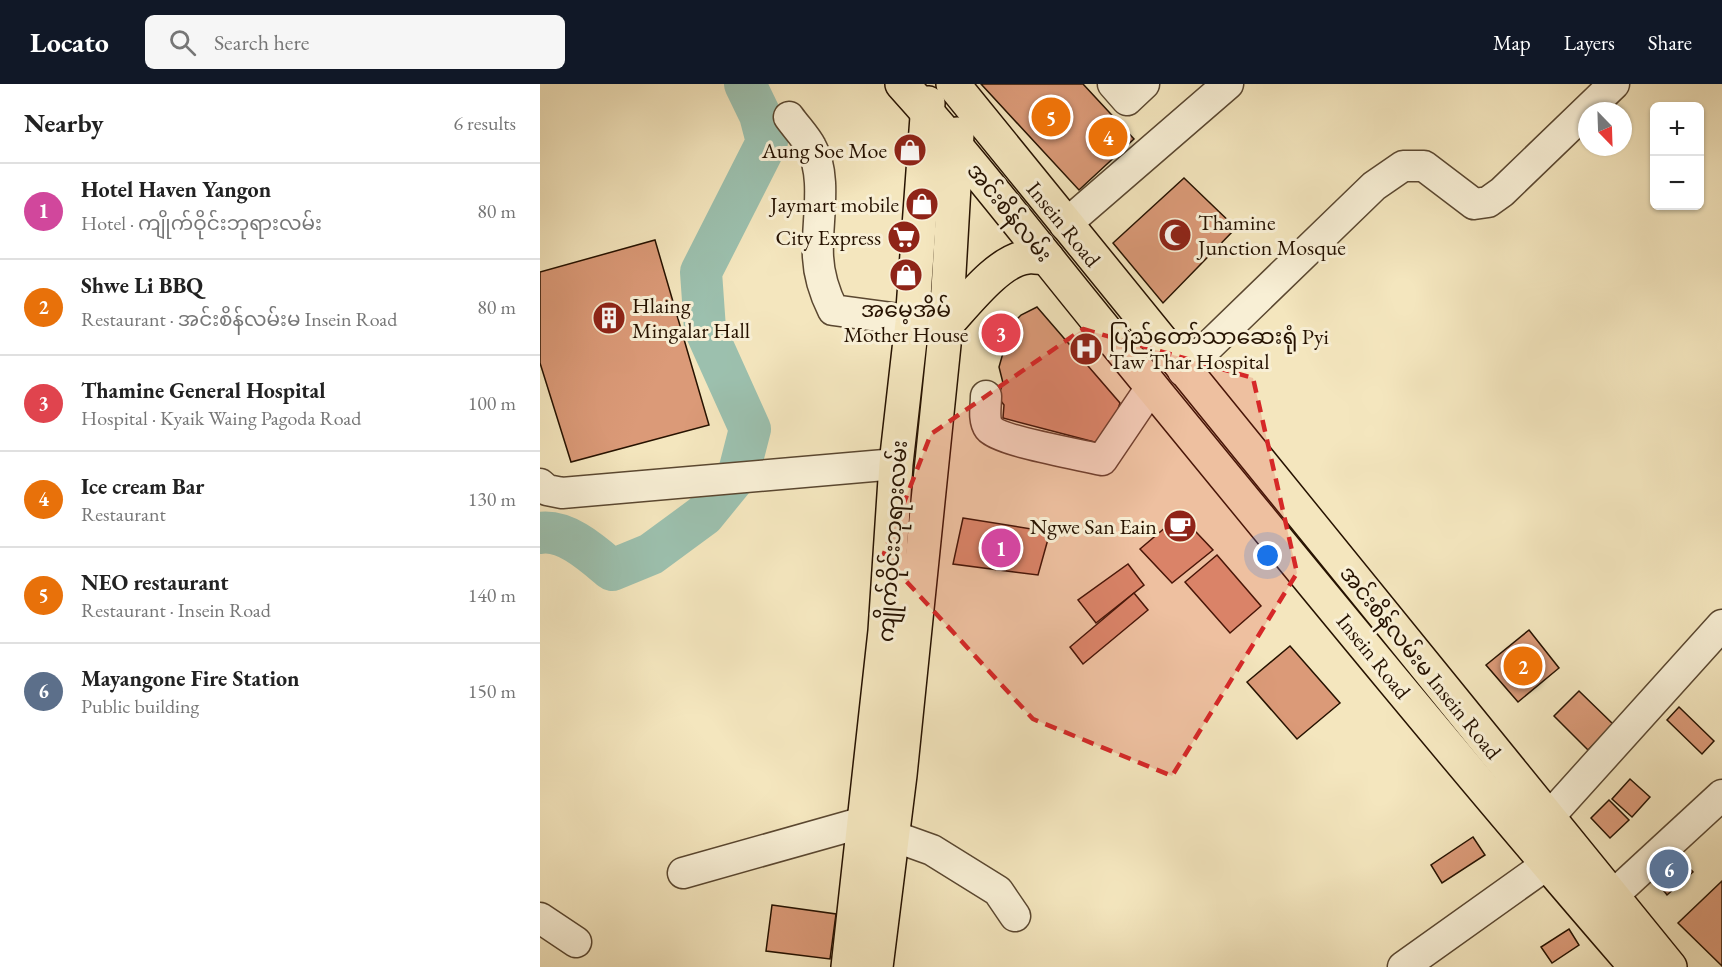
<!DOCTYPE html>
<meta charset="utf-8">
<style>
body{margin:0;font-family:"EB Garamond","Noto Sans Myanmar",serif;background:#f6f6f6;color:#222}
.controls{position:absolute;right:18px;top:18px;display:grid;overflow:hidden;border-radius:9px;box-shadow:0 2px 4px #0004}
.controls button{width:54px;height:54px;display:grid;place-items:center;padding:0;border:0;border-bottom:2px solid #e0e0e0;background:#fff;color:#222;font:30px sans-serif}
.compass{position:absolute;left:1038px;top:18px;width:54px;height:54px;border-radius:50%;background:#fff;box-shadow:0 2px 4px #0004;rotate:157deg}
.you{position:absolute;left:728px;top:472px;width:21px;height:21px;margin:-15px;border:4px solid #fff;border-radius:50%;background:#1a73e8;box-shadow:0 0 0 9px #1a73e833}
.badge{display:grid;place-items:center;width:39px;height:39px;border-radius:50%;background:#111827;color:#fff;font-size:20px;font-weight:700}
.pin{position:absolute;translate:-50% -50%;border:3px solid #fff;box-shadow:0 2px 6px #0006}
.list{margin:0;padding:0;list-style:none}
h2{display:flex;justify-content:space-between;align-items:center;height:78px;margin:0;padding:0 24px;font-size:26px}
h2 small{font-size:20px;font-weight:400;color:#767676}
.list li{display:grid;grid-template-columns:39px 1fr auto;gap:18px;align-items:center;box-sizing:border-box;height:96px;padding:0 24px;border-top:2px solid #e0e0e0}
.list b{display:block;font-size:22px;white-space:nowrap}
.list p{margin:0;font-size:20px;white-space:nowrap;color:#767676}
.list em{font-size:20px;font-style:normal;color:#767676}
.icon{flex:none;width:33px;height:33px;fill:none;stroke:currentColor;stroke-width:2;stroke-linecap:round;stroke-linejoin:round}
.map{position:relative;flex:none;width:1182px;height:883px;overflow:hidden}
header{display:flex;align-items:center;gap:36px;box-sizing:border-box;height:84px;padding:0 30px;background:#111827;color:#fff}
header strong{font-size:28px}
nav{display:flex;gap:33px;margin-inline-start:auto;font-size:21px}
.search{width:420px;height:54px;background:#f6f6f6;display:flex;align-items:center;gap:15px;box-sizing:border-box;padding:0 21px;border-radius:9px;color:#767676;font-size:22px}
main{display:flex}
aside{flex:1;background:#fff}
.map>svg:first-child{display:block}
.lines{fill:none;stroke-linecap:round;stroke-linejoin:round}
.river{stroke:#9cc0ae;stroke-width:42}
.building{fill:#db9a78;stroke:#261200;stroke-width:1.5}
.minor-casing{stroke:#5a4730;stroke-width:33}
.major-casing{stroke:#261200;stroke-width:36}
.minor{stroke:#f8efd5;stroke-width:30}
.major{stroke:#f4e6be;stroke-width:33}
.marked{fill:#d62828;fill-opacity:0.2;stroke:#d62828;stroke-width:4.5;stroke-dasharray:12 8;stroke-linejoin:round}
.labels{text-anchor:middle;stroke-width:6;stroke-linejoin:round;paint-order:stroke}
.poi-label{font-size:22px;fill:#261200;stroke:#f8efd5;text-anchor:end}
.street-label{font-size:22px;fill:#261200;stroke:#f8efd5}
</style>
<header>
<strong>Locato</strong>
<div class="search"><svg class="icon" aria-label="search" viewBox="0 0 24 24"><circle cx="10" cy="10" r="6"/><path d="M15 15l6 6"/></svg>Search here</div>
<nav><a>Map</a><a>Layers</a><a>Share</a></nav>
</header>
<main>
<aside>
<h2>Nearby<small>6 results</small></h2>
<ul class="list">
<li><span class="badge" style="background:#d1479c">1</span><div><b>Hotel Haven Yangon</b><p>Hotel · ကျိုက်ဝိုင်းဘုရားလမ်း</p></div><em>80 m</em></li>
<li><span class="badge" style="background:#e8710a">2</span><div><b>Shwe Li BBQ</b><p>Restaurant · အင်းစိန်လမ်းမ Insein Road</p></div><em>80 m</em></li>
<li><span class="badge" style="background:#e0444e">3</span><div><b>Thamine General Hospital</b><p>Hospital · Kyaik Waing Pagoda Road</p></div><em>100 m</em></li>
<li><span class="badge" style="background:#e8710a">4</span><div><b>Ice cream Bar</b><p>Restaurant</p></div><em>130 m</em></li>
<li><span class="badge" style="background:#e8710a">5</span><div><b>NEO restaurant</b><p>Restaurant · Insein Road</p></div><em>140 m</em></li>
<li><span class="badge" style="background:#5c6f8a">6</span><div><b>Mayangone Fire Station</b><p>Public building</p></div><em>150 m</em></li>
</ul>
</aside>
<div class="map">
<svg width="1182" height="883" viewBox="0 0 1182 883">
<rect width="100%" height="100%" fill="#f4e6be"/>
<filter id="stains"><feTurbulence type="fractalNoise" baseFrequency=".00333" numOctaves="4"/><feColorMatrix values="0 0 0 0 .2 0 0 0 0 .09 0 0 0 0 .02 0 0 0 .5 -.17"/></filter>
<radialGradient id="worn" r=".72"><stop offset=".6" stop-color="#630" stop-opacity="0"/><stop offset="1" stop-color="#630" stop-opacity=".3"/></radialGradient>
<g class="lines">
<path class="river" d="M0 449C26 445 53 470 72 486L111 470 164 431 199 388 210 345 165 245 161 188 227 58 220 31 205 0"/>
</g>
<g class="building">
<polygon points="441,0 543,0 594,55 539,106"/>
<polygon points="644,94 696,144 623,219 573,159"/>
<polygon points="115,156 169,341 31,378 0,279 0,188"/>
<polygon points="497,223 580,319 566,361 463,334 464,321 458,313 463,299 459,283 471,241 481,231"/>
<polygon points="640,431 673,466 632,499 600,465"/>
<polygon points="423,434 510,448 498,491 413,480"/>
<polygon points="677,471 721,522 690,549 645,498"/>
<polygon points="588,480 604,501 556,539 538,516"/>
<polygon points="594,509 608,526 543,580 530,563"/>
<polygon points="989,546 1019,584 978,618 946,581"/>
<polygon points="750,562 800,619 757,655 707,598"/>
<polygon points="1039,607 1073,640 1048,666 1014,632"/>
<polygon points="1139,623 1174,657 1162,670 1127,636"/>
<polygon points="1090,695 1110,713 1092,733 1072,715"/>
<polygon points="1069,716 1089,736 1070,754 1051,734"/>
<polygon points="933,753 945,771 902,799 891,781"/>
<polygon points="1129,761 1153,788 1127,811 1105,782"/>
<polygon points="1182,797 1182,882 1138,839"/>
<polygon points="232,821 296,830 290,875 226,867"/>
<polygon points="1029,845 1039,861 1012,879 1001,863"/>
</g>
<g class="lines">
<defs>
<g id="minor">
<polyline points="573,0 587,16 604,0"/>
<path d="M249 33C256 43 266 53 271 63 288 93 276 140 278 173 279 193 284 208 293 226L397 240"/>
<polyline points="525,141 688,0"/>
<polyline points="643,287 834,102 863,82 884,82 934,120 948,118 962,108 1074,0"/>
<path d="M446 312C446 322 443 336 449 344 459 357 542 371 562 376L612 302"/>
<polyline points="0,400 7,406 22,409 356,380"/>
<polyline points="1008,734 1182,541"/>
<polyline points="353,752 392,766 458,807 475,832"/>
<polyline points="143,789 324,738"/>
<polyline points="1054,829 1182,711"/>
<polyline points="0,834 36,858"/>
<polyline points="863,883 1006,781"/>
</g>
<g id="major">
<path d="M362 0C437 83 504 172 575 258 747 468 918 678 1096 883"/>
<polyline points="413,0 1130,883"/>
<path d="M406 241C425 221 459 175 488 173 494 172 501 174 507 174"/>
<polyline points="308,883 345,547 356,380 372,239 388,19"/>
<polyline points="336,883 360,691 406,241 417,50"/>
</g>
</defs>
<use href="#minor" class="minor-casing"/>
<use href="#major" class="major-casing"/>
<use href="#minor" class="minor"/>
<use href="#major" class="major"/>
</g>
<path class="marked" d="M543 245 713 294 757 489 632 692 493 635 343 472 391 350Z"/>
<defs>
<symbol id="shop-disc" viewBox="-11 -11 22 22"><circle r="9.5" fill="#8f2418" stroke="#f8efd5"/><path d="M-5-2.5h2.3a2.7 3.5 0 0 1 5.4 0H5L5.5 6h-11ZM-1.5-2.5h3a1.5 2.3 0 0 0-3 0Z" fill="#fff"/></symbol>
<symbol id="mosque-disc" viewBox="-11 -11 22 22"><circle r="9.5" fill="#8f2418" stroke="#f8efd5"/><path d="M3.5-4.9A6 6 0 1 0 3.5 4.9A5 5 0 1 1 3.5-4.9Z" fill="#fff"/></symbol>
<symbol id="supermarket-disc" viewBox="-11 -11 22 22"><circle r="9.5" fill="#8f2418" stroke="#f8efd5"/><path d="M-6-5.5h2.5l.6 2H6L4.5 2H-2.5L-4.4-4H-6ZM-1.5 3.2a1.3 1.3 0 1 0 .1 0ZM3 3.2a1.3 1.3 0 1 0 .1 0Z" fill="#fff"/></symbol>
<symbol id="building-disc" viewBox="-11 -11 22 22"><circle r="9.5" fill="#8f2418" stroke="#f8efd5"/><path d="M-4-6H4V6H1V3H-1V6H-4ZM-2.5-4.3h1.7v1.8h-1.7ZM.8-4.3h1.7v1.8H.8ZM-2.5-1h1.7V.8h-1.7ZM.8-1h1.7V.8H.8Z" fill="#fff"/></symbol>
<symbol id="hospital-disc" viewBox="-11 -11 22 22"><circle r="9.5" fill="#8f2418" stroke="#f8efd5"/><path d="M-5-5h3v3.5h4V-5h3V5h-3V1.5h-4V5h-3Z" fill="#fff"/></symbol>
<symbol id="cafe-disc" viewBox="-11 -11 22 22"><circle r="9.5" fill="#8f2418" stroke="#f8efd5"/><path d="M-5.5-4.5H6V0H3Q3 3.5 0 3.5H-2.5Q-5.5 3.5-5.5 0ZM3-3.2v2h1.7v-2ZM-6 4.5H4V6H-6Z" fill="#fff"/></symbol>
</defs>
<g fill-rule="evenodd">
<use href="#shop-disc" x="351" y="47" width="38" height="38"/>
<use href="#shop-disc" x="363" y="101" width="38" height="38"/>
<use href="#mosque-disc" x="616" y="132" width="38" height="38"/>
<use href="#supermarket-disc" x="345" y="134" width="38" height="38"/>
<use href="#shop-disc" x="347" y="172" width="38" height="38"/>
<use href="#building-disc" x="50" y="215" width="38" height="38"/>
<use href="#hospital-disc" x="527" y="246" width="38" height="38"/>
<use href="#cafe-disc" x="621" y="423" width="38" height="38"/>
</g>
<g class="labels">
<g class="poi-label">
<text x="347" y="74">Aung Soe Moe</text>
<text x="359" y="128">Jaymart mobile</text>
<text x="658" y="146" text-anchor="start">Thamine<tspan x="658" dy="25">Junction Mosque</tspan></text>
<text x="341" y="161">City Express</text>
<text x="92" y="229" text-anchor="start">Hlaing<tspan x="92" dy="25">Mingalar Hall</tspan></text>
<text x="366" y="233" text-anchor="middle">အမေ့အိမ်<tspan x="366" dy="25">Mother House</tspan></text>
<text x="569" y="260" text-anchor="start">ပြည်တော်သာဆေးရုံ Pyi<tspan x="569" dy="25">Taw Thar Hospital</tspan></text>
<text x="617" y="450">Ngwe San Eain</text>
</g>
<g class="street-label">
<text transform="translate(470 128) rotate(51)" y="8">အင်းစိန်လမ်း</text>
<text transform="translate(524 140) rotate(51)" y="8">Insein Road</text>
<text transform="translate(352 457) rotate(-86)" y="8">ကျိုက်ဝိုင်းဘုရားလမ်း</text>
<text transform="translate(834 572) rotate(51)" y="8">Insein Road</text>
<text transform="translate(881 578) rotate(51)" y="8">အင်းစိန်လမ်းမ Insein Road</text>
</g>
</g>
<rect width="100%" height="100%" filter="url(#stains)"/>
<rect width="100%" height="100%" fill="url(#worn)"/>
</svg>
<div class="controls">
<button>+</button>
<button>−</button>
</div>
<svg class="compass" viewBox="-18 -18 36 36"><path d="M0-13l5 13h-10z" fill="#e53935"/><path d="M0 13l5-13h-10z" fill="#767676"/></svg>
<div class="you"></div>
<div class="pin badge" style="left:461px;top:464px;background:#d1479c">1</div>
<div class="pin badge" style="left:983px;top:582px;background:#e8710a">2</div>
<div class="pin badge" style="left:461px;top:249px;background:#e0444e">3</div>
<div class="pin badge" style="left:568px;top:53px;background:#e8710a">4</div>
<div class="pin badge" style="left:511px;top:33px;background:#e8710a">5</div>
<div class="pin badge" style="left:1129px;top:785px;background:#5c6f8a">6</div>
</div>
</main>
